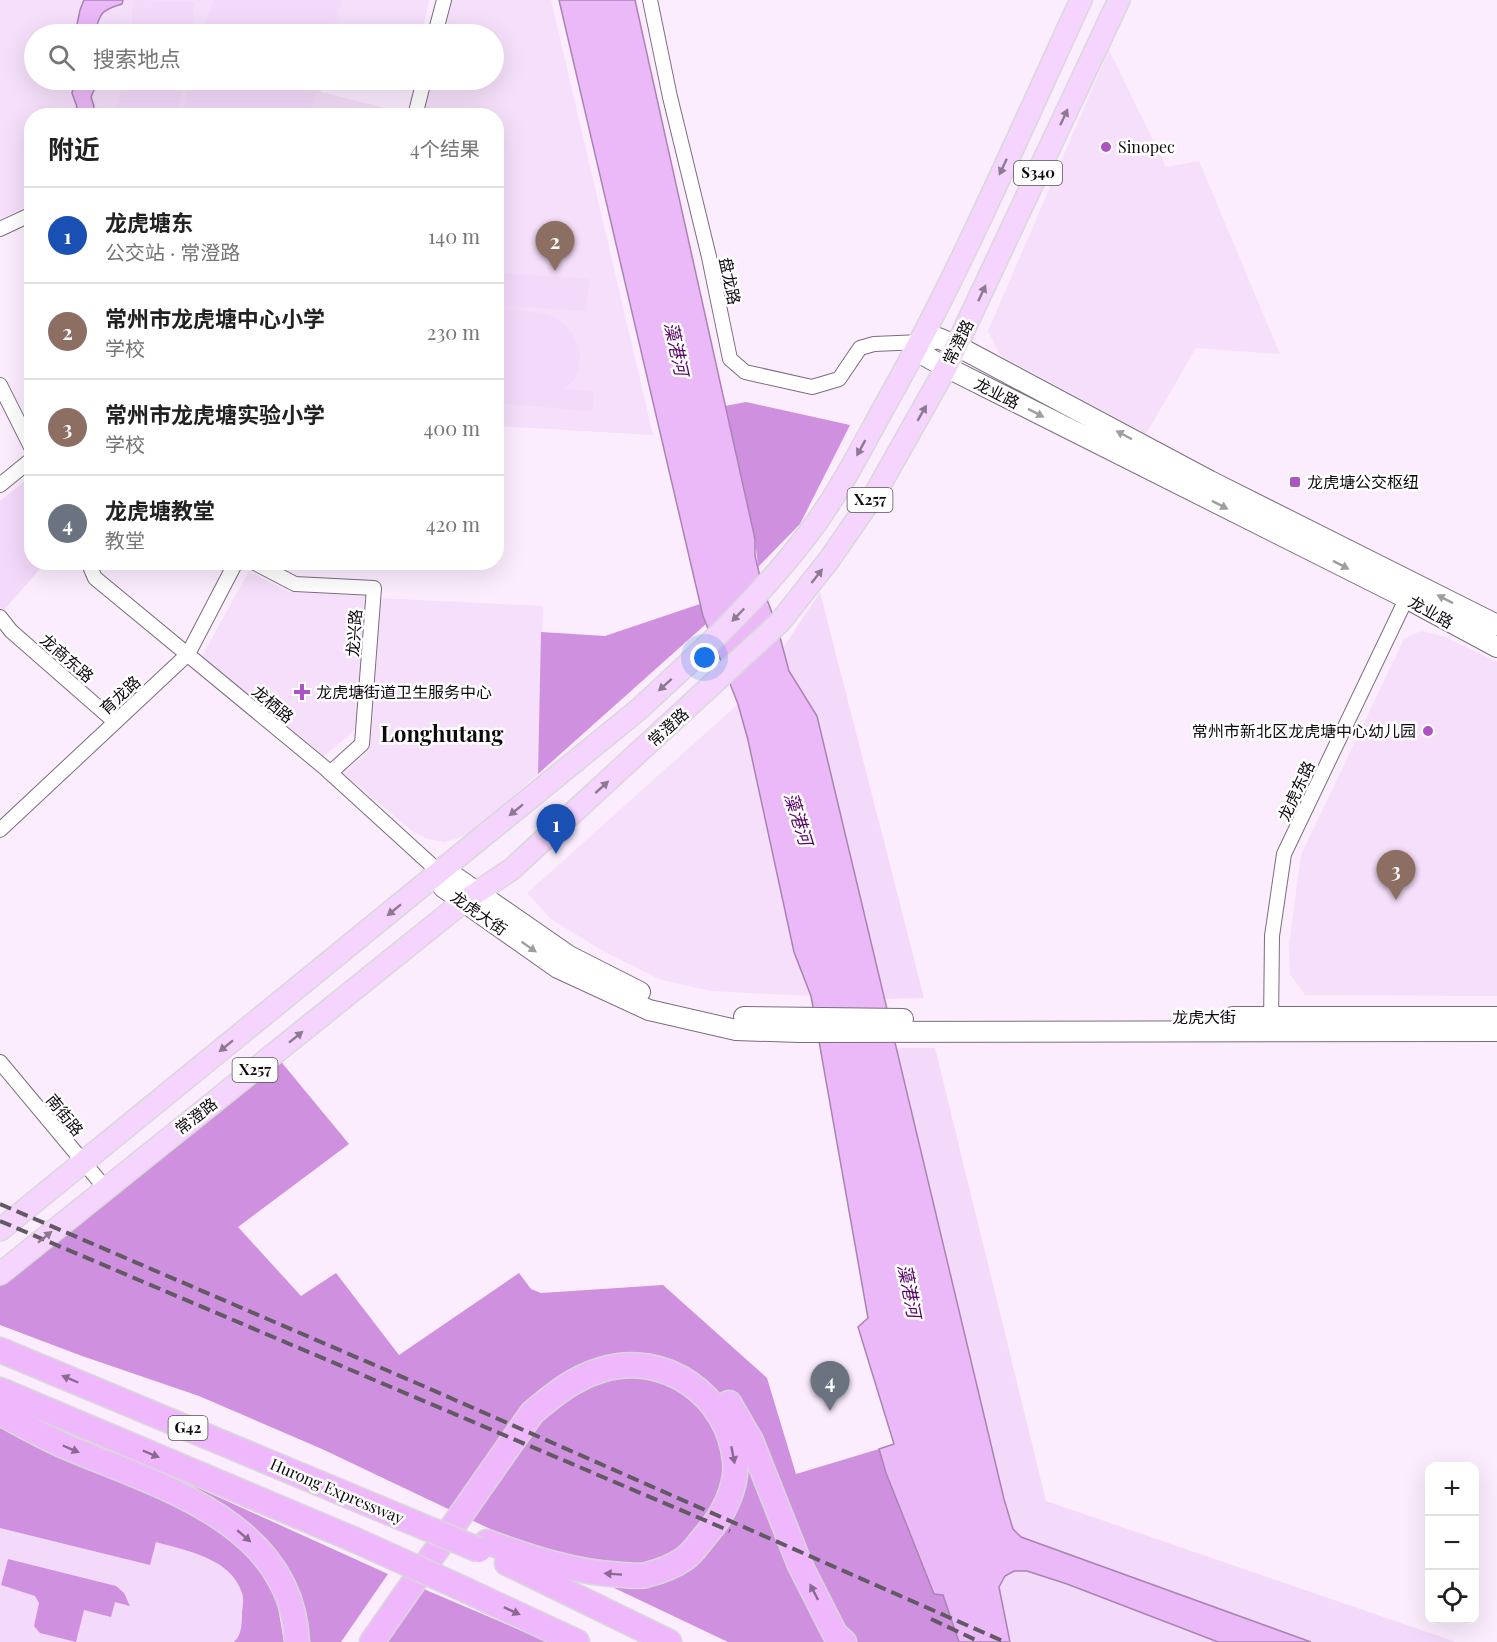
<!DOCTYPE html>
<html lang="zh">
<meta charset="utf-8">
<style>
body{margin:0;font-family:"Playfair Display","Noto Sans SC",serif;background:#f2f2f2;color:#222}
.controls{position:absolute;right:18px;bottom:18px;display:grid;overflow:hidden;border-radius:12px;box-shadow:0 6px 24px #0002}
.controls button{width:54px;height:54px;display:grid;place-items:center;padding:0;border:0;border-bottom:2px solid #e0e0e0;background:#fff;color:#222;font:30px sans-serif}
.you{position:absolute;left:705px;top:658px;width:21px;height:21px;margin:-15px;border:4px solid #fff;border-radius:50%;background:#1a73e8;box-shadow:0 0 0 9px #1a73e833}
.badge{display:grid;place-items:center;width:39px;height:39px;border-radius:50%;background:#2563eb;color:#fff;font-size:20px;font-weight:700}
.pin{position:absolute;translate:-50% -50px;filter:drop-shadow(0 2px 3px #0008)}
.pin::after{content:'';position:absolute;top:32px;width:21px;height:18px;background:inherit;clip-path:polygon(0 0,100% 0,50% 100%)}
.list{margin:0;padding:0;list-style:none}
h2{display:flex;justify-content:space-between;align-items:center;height:78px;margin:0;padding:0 24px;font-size:26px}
h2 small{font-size:20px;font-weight:400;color:#767676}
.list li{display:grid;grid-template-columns:39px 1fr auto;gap:18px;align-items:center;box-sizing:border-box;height:96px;padding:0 24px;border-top:2px solid #e0e0e0}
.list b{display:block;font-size:22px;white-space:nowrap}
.list p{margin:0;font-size:20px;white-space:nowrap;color:#767676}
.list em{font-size:20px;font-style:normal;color:#767676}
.icon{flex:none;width:33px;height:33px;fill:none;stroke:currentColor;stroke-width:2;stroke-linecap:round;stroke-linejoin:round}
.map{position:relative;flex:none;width:1497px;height:1642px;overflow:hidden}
.search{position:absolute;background:#fff;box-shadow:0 6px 24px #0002;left:24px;top:24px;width:480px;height:66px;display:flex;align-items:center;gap:15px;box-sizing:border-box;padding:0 21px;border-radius:33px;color:#767676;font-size:22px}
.panel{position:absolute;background:#fff;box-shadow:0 6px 24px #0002;left:24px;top:108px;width:480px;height:462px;border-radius:24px}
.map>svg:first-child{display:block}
.built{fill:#f5dffa}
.green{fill:#f3d9fa}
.forest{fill:#cf90df}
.water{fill:#ebb8f8;stroke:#a984b2;stroke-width:1.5}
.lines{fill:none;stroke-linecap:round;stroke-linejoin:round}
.street-casing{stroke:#7b6d7f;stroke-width:16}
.secondary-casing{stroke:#7b6d7f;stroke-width:22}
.primary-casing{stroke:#d9d8d9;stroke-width:24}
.highway-casing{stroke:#d9d8d9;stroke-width:27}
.street{stroke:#fff;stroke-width:14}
.secondary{stroke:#fff;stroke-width:20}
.primary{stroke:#f5d4fd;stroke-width:21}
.highway{stroke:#efb8fc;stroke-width:24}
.rail{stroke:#625964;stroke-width:4;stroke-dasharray:12 6;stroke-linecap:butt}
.highway-bridge-casing{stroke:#d9d8d9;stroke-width:27;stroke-linecap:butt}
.highway-bridge{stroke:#efb8fc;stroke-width:24}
.oneway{fill:#8e7992}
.oneway2{fill:#9f9d9f}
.oneway3{fill:#8a6992}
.poi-dot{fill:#ac54c1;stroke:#fff;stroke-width:2}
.labels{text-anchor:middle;stroke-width:5;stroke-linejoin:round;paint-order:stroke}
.shield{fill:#fff;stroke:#575358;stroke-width:1.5}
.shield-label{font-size:15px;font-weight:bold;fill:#0f0910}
.poi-label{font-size:16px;fill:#0f0910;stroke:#fff;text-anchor:start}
.street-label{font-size:16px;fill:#0f0910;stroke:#fff}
.water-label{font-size:18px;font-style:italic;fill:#59046a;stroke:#fff}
.district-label{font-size:22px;font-weight:bold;fill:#0f0910;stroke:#fff}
</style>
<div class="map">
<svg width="1497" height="1642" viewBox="0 0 1497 1642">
<rect width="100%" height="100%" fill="#fbedfe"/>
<g class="built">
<polygon points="0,0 429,0 422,34 34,34 34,80 323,80 321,92 402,112 402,116 32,116 31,204 0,220"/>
<polygon points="451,0 551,0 653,435 497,426 496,116 423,116 431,80 494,80 494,34 442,34"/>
<polygon points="1109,50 1166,167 1199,161 1280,354 1196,348 1146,434 1000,355 988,331"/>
<polygon points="249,571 289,592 366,596 356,729 322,758 202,656"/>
<polygon points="379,598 543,606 538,774 471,833 456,839 444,842 427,839 412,831 343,773 367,753"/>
<polygon points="1421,631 1443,636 1497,662 1497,996 1305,995 1290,974 1289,944 1301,855 1404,639"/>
<polygon points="738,704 748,740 794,952 811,996 712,991 661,980 601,950 551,919 527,893"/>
</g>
<g class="green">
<polygon points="134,0 195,2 191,34 130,34"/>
<polygon points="213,0 342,0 332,34 203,34"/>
<polygon points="122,80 147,80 183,84 178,115 117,115"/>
<polygon points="191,80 320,80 310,115 183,115 183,107"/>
<polygon points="497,273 589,279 586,311 497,305"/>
<path d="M497 310C512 311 533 309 548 315 570 322 585 347 578 371 576 379 569 384 564 389L594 392 592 411 497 403Z"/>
<polygon points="25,481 31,493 32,562 45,563 3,611 0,607 0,501"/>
<polygon points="820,592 924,998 884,999 817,716 789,671 783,648"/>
<polygon points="896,1048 935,1048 1046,1501 1456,1642 1010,1642 980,1505"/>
<polygon points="0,1426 202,1517 284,1642 0,1642"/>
</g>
<g class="forest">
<polygon points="746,402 850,425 800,524 758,567 755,539 725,406"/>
<polygon points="700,604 706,624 538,774 541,632 605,636"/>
<path d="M278 1058 349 1144 238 1227 301 1296 336 1273 399 1355 519 1273 531 1289 541 1293 663 1285 767 1378 796 1474 879 1449C894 1500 921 1545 942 1594 949 1609 953 1626 959 1642H728L322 1449 199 1396 82 1356 0 1325V1285Z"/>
<path d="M0 1426 202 1517 234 1541 257 1566 277 1601 284 1642H234C242 1635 242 1622 242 1612 243 1606 244 1598 242 1593 231 1558 187 1551 156 1542L150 1565 0 1528Z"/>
<polygon points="130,1457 388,1574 341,1642 303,1642 283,1570 128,1462"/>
<polygon points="8,1559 116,1586 124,1593 130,1606 115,1602 111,1617 84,1610 76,1642 40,1633 34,1626 39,1603 35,1596 1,1585"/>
<polygon points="419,1587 548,1642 379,1642"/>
</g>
<g class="water">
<path d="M84 0H123L122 4C101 10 99 14 95 34H75L80 10Z"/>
<polygon points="559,0 635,0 755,539 755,556 763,589 777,626 789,671 817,716 1004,1499 1013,1529 1021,1537 1311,1642 1218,1642 1067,1584 1027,1571 1014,1571 1005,1576 999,1587 1010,1642 959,1642 943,1595 934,1594 886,1473 879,1449 894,1444 858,1327 868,1318 811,996 794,952 748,740 738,704 703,616"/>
<polygon points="75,80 95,80 96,86 91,97 94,106 92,115 72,115 77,107 72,93"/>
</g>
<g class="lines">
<defs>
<g id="street">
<polyline points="650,0 670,97 709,257 730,359 745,372 812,387 839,379 860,348 874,344 921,342"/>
<polyline points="435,34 444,0"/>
<polyline points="415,116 424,80"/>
<polyline points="0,229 32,214"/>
<polyline points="0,385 32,449"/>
<polyline points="0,485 32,459"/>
<polyline points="88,562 95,578 325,768 438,871"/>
<polyline points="253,562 295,584 374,588 362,744 330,773"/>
<polyline points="0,617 11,631 115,722"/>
<polyline points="0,830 188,654 236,562"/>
<polyline points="1271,1026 1272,936 1284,854 1410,591"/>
<polyline points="0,1062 106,1189"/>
</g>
<g id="secondary">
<polyline points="1497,625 1210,481 957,346 938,338 921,342 927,357 936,362 1406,598 1497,647"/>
<polyline points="438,871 443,887 558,968 649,1010 736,1030 800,1032 1497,1031"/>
<polyline points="438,871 455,877 569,956 640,992"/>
<polyline points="744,1017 903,1019"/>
<polyline points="1233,1017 1497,1017"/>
</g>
<g id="primary">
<path d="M0 1230 638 710C698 655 758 600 808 534 837 496 860 451 883 409 958 277 1017 138 1081 0"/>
<polyline points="0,1274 463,902 512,869 780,622 829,560 876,492 946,368 1119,0"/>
</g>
<g id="highway">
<polyline points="0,1350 376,1507"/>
<polyline points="0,1390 355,1540"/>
<polyline points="729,1403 751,1441 800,1565 835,1634 844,1642"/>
<path d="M0 1413C23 1425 45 1438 69 1448 161 1487 292 1522 297 1642"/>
<polyline points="507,1563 669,1642"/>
<polyline points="459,1587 577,1642"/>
<path d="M372 1642 532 1413C553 1395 574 1378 601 1370 665 1350 729 1396 735 1461 738 1487 722 1517 705 1536 699 1543 692 1554 684 1559 674 1566 658 1572 646 1575 639 1577 630 1575 623 1575 576 1573 531 1558 487 1542"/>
</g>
</defs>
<use href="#street" class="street-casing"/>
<use href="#secondary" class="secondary-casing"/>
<use href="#primary" class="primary-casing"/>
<use href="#highway" class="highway-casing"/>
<use href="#street" class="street"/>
<use href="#secondary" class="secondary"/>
<use href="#primary" class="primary"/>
<use href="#highway" class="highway"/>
<g class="rail">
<polyline points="0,1204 421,1385 1005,1642"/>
<polyline points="0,1221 730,1531"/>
<polyline points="931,1619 980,1642"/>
</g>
<defs>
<g id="highway-bridge">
<polyline points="376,1507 479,1550"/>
<polyline points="355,1540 459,1587"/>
</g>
</defs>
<use href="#highway-bridge" class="highway-bridge-casing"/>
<use href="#highway-bridge" class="highway-bridge"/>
</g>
<defs><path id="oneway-solid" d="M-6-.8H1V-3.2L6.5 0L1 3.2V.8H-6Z" transform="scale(1.5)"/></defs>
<g class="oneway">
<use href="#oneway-solid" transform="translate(1064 117) rotate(-65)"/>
<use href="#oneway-solid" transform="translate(1003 167) rotate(115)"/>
<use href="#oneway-solid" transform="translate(982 293) rotate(-65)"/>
<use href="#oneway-solid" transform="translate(922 413) rotate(-60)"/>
<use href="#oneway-solid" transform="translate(861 448) rotate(119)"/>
<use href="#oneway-solid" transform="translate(817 576) rotate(-52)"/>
<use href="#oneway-solid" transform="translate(738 615) rotate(134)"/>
<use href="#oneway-solid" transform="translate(665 685) rotate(138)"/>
<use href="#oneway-solid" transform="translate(602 787) rotate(-42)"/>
<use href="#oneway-solid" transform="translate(516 810) rotate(141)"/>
<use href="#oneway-solid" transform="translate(394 910) rotate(141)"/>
<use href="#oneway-solid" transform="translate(296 1037) rotate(-39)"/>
<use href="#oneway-solid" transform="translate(226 1046) rotate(141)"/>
<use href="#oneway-solid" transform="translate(45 1237) rotate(-39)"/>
</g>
<g class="oneway2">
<use href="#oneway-solid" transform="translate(1036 413) rotate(27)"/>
<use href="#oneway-solid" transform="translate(1124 435) rotate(-152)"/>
<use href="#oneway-solid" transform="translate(1220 505) rotate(27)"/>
<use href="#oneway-solid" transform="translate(1341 565) rotate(27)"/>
<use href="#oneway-solid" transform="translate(1445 599) rotate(-153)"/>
<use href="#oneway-solid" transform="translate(529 947) rotate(35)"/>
</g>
<g class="oneway3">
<use href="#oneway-solid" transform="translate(70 1379) rotate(-157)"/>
<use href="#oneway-solid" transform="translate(71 1449) rotate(23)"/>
<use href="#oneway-solid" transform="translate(151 1454) rotate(23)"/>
<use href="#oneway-solid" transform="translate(733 1455) rotate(79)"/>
<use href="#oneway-solid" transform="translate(244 1536) rotate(41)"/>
<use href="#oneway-solid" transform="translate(613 1574) rotate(-176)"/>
<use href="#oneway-solid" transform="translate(814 1592) rotate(-117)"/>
<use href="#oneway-solid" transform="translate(512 1611) rotate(25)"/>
</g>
<g class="poi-dot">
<circle cx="1106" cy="147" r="6"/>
<rect x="1289" y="476" width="12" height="12" rx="3"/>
<path d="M299 683h6v6h6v6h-6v6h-6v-6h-6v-6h6z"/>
<circle cx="1428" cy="731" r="6"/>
</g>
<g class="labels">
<g class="shield">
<rect x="1014" y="161" width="48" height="24" rx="4.5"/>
<rect x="847.5" y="488" width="45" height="24" rx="4.5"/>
<rect x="232.5" y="1058" width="45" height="24" rx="4.5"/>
<rect x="168.5" y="1416" width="39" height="24" rx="4.5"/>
</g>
<g class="shield-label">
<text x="1038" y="178">S340</text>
<text x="870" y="505">X257</text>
<text x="255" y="1075">X257</text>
<text x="188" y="1433">G42</text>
</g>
<g class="poi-label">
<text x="1118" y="153">Sinopec</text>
<text x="1307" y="488">龙虎塘公交枢纽</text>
<text x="316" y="698">龙虎塘街道卫生服务中心</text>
<text x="1416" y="737" text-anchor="end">常州市新北区龙虎塘中心幼儿园</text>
</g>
<g class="street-label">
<text transform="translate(730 281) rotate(78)" y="6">盘龙路</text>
<text transform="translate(958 342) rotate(-64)" y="6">常澄路</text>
<text transform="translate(997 393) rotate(27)" y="6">龙业路</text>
<text transform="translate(1431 612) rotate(29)" y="6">龙业路</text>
<text transform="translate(354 633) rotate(-86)" y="6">龙兴路</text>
<text transform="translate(67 658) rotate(41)" y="6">龙商东路</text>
<text transform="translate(120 695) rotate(-43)" y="6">育龙路</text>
<text transform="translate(273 704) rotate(40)" y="6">龙栖路</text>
<text transform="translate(668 727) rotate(-42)" y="6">常澄路</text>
<text transform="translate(1296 791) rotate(-65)" y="6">龙虎东路</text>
<text transform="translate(479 913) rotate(35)" y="6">龙虎大街</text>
<text x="1204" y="1023">龙虎大街</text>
<text transform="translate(65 1115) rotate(51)" y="6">南街路</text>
<text transform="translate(196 1116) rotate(-38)" y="6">常澄路</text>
<text transform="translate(337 1491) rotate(23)" y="6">Hurong Expressway</text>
</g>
<g class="water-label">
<text transform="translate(676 349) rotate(78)" y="6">藻港河</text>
<text transform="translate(798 819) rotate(73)" y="6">藻港河</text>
<text transform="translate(909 1291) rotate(79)" y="6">藻港河</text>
</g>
<g class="district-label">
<text x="442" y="742">Longhutang</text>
</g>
</g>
</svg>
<div class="controls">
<button>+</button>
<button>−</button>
<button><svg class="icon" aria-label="locate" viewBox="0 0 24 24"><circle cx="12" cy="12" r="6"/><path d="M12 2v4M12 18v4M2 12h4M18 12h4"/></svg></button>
</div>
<div class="you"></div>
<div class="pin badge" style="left:556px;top:854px;background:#1a4fb4">1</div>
<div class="pin badge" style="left:555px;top:271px;background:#8d6e63">2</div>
<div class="pin badge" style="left:1396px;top:900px;background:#8d6e63">3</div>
<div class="pin badge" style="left:830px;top:1411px;background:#6b7280">4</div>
<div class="search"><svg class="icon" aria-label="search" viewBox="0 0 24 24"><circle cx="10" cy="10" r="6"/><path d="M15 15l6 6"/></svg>搜索地点</div>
<section class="panel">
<h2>附近<small>4个结果</small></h2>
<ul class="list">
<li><span class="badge" style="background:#1a4fb4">1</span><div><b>龙虎塘东</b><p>公交站 · 常澄路</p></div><em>140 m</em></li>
<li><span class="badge" style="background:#8d6e63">2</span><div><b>常州市龙虎塘中心小学</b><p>学校</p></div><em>230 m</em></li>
<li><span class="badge" style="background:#8d6e63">3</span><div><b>常州市龙虎塘实验小学</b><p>学校</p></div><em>400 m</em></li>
<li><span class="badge" style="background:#6b7280">4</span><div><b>龙虎塘教堂</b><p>教堂</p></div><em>420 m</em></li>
</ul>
</section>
</div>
